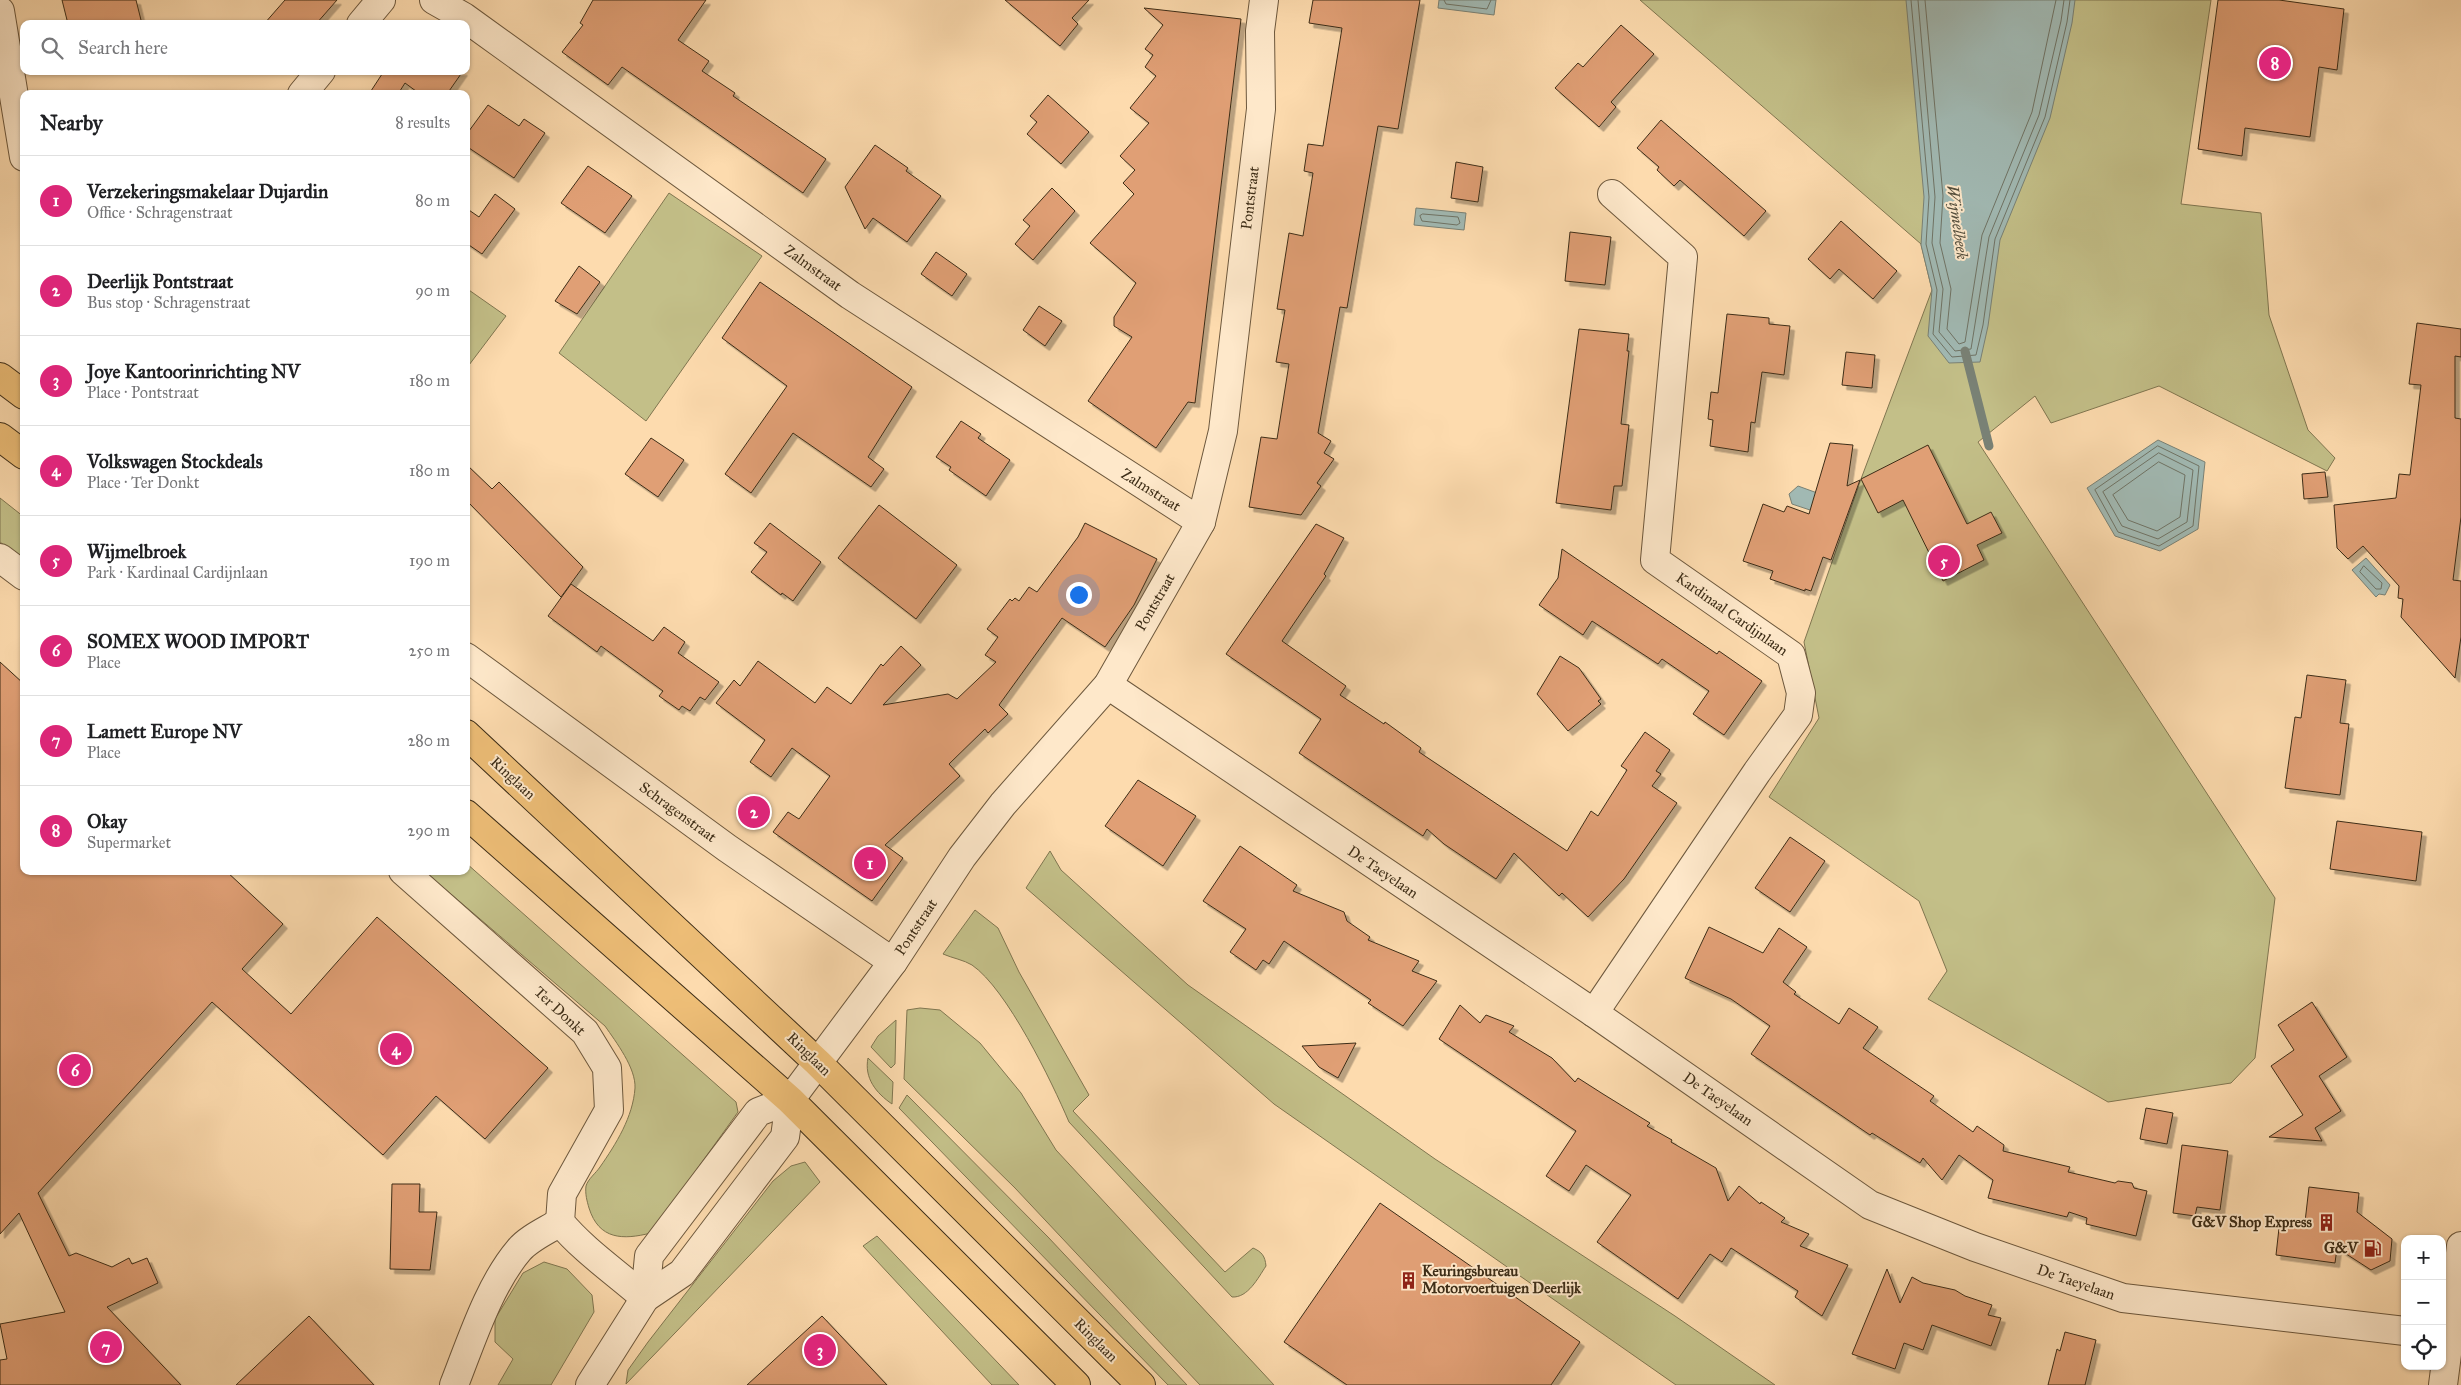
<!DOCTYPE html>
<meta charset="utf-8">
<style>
body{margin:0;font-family:"IM FELL Great Primer",serif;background:#f6f6f6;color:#202124}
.controls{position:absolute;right:15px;bottom:15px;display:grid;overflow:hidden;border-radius:10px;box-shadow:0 1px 4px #0004}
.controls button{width:45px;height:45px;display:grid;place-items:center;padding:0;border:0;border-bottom:1px solid #e0e0e0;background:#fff;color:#202124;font:25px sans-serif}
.you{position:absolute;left:1078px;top:594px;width:18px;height:18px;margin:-12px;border:4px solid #fff;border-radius:50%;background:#1a73e8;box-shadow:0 0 0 8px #1a73e833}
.badge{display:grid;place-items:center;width:32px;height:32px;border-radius:50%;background:#db2777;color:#fff;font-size:16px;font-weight:700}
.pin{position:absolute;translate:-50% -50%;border:2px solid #fff;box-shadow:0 1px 5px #0006}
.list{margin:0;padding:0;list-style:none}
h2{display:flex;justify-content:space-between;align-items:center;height:65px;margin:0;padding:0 20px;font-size:21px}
h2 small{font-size:16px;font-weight:400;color:#757577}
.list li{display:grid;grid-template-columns:32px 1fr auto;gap:15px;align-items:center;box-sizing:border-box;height:90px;padding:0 20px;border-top:1px solid #e0e0e0}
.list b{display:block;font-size:19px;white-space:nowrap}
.list p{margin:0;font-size:16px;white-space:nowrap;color:#757577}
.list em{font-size:16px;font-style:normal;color:#757577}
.icon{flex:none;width:28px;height:28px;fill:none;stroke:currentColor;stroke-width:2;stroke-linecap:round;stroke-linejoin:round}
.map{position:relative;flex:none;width:2461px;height:1385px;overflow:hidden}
.search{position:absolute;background:#fff;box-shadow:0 1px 4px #0004;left:20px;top:20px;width:450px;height:55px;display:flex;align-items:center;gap:12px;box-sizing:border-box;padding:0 18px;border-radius:10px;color:#757577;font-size:19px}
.panel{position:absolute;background:#fff;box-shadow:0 1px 4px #0004;left:20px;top:90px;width:450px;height:785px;border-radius:10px}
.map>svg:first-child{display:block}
.green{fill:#c3bf88;stroke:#807650}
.water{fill:#a1b9b3;stroke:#798175}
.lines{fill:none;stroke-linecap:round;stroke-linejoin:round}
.shore{stroke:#6f7365;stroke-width:1}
.stream{stroke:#798175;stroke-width:9}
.building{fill:#e09f75;stroke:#3d2d17;filter:url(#shadow)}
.minor-casing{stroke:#6d583d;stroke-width:30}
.tertiary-casing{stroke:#6d583d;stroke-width:30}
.primary-casing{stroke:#3d2d17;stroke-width:30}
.minor{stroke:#fee8ca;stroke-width:28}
.tertiary{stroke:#fee8ca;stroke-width:28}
.primary{stroke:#eebe77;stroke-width:28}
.labels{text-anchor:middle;stroke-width:4;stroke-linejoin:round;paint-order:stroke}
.street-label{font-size:15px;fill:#3d2d17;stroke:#fee8ca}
.poi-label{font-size:15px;font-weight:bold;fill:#3d2d17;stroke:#fee8ca;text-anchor:end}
.water-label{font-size:16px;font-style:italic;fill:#56503e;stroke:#fee8ca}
</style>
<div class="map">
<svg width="2461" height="1385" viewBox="0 0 2461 1385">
<defs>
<filter id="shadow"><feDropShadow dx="4.5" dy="4.5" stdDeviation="0" flood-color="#0004"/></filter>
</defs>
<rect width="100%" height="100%" fill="#fddbae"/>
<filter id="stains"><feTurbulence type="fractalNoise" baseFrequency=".004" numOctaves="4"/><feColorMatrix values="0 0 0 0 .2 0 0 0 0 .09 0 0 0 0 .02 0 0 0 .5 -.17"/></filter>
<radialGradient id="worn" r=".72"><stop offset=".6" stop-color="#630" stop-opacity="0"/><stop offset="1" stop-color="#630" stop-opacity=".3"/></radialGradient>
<g class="green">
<polygon points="1640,0 2211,0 2181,204 2261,213 2269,315 2308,430 2335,458 2327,471 2159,386 2051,423 2035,396 1978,442 2275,898 2255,1058 2231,1083 2108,1102 1928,999 1947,971 1919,901 1769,797 1819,718 1804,642 1861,479 1932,290 1921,244"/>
<polygon points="669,193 762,256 646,421 559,353"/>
<polygon points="466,288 506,316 466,369"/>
<polygon points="0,498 24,517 24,560 0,542"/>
<polygon points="1050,851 1061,870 1188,985 1435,1159 1675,1316 1775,1385 1676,1385 1274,1104 1026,888"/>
<path d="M466 863 736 1102 738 1112 651 1233C623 1240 599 1240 589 1208 587 1201 585 1194 586 1186 588 1179 596 1173 600 1167 616 1144 633 1117 635 1088 636 1068 616 1042 605 1026L424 871H466Z"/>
<path d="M975 910 998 928 1019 972 1089 1095 1073 1111 1225 1272 1253 1248C1262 1252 1265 1256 1266 1266 1258 1278 1248 1298 1232 1297L1069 1122C1052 1082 1007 989 972 965 964 960 952 958 943 954Z"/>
<polygon points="920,1008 940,1010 980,1043 1021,1093 1056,1150 1274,1385 1200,1385 1015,1188 904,1079 907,1010"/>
<polygon points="896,1020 895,1064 891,1068 871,1047 878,1036"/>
<path d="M868 1058 893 1082 892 1104C876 1093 864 1078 868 1058Z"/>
<polygon points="907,1095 1048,1237 1187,1385 1168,1385 899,1108"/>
<polygon points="805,1162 820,1182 626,1384 628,1370 648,1342 773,1181 791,1166"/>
<polygon points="877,1236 1019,1385 992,1385 863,1246"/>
<polygon points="544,1262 567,1269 592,1295 594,1312 551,1385 498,1385 513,1359 495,1342 495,1319 523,1273"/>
</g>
<g class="water">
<polygon points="1439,0 1496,0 1494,15 1438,8"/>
<polygon points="1906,0 2075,0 2072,23 2050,118 2000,240 1988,326 1980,362 1949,363 1928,336 1932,290 1921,245 1924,197"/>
<polygon points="1416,208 1466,213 1464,230 1414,225"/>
<polygon points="2158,440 2205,462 2198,529 2160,551 2115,536 2087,488"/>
<polygon points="1798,486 1831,498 1825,515 1792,504 1789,494"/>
<polygon points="2366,558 2390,585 2385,595 2379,594 2376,597 2352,570"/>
</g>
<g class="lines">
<g class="shore">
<polyline points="1444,0 1446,4 1487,9 1491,0"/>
<polyline points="1911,0 1929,197 1926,244 1937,290 1933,334 1952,357 1976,355 1983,325 1995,239 2045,117 2067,22 2070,0"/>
<polyline points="1918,0 1935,197 1932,243 1943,289 1939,332 1955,351 1971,349 1989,237 2039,115 2061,21 2064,0"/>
<polyline points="1925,0 1943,196 1940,243 1951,289 1947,329 1959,344 1965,342 1982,235 2032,112 2056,0"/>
<polygon points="1423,214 1458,217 1460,223 1457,225 1422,221 1420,216"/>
<polygon points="2158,446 2199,466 2193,526 2159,546 2118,532 2095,490"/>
<polygon points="2159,453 2193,470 2187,522 2158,539 2122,526 2103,492"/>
<polygon points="2159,462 2185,475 2180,517 2157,531 2128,520 2113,495"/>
<polygon points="2364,566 2382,583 2381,589 2376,589 2360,572"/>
</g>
<polyline class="stream" points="1965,351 1989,446"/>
</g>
<g class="building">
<polygon points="62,0 136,0 142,24 68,24"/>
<polygon points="285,0 337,0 316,24 264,24"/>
<polygon points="593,0 706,0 678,40 709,61 702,71 735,93 733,96 826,159 803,193 622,67 608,85 562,52 583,25 580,23"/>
<polygon points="1005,0 1089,0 1072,18 1078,24 1060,46"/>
<polygon points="1313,0 1420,0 1398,129 1378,126 1347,308 1340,307 1318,433 1331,441 1324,453 1334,459 1317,483 1321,486 1301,515 1249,507 1261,437 1277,439 1289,364 1276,362 1285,310 1277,309 1289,233 1303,236 1313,173 1304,171 1308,144 1323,146 1342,28 1309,23"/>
<polygon points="2218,0 2279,0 2344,9 2337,70 2319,67 2310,137 2245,128 2242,156 2198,149"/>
<polygon points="1144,8 1241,19 1195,403 1188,402 1156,448 1088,401 1132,337 1114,326 1114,317 1136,283 1090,243 1134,194 1123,183 1135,170 1120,156 1149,123 1130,108 1156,76 1145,67 1153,55 1145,49 1163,25"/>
<polygon points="1621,25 1654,54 1611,102 1616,107 1599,127 1555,88 1578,63 1583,67"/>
<polygon points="384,71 463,71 447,94 420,94 405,83 398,94 369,94"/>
<polygon points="1048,95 1089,132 1061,164 1027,134 1037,122 1030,116"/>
<polygon points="488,105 519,126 524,119 545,133 514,178 466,146 466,135"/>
<polygon points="1661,120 1766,211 1744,236 1680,180 1674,186 1657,170 1659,167 1637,148"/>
<polygon points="875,145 908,168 906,171 941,196 907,242 873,218 865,229 845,187"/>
<polygon points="1456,162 1483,167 1478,202 1451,198"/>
<polygon points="588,166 632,196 605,233 561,203"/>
<polygon points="1052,188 1075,211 1033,260 1015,244 1030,226 1023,220"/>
<polygon points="495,194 515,209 482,254 466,243 466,208 479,217"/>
<polygon points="1841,221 1897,271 1873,299 1839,269 1830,279 1808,259"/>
<polygon points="1570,232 1611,237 1605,285 1565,281"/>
<polygon points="936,252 967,274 952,296 921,274"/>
<polygon points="579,266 600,282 577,314 555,301"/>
<polygon points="760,282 912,387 868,457 884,469 871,487 793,433 751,493 725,474 787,386 722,338"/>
<polygon points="1039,306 1062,321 1045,346 1023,330"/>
<polygon points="1727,314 1769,318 1769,324 1790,326 1784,375 1762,372 1755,423 1751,422 1748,452 1710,446 1713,420 1708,419 1711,392 1718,393"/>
<polygon points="2417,323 2461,329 2461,357 2455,356 2455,418 2461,419 2461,517 2453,580 2461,581 2461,637 2455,678 2401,617 2403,599 2398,598 2399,586 2363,546 2348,559 2337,548 2334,505 2396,498 2399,474 2410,475 2421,385 2409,384"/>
<polygon points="1579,329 1629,334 1627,351 1629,351 1621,424 1629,425 1622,486 1614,486 1611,510 1556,503"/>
<polygon points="1846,352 1875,355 1872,388 1842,385"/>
<polygon points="961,421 981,434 978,438 1010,460 986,496 949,470 951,467 936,457"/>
<polygon points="651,438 684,460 658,497 625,474"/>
<polygon points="1830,443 1853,445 1847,486 1860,480 1831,560 1823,557 1811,591 1805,589 1805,591 1770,579 1773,571 1743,561 1763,504 1784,512 1787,506 1809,514"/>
<polygon points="1928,445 1967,524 1991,512 2002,533 1977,545 1984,560 1943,581 1903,500 1878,513 1861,479"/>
<polygon points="466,464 492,489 499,482 583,567 561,597 466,500"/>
<polygon points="2325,472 2328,497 2304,499 2302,474"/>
<polygon points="879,505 957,565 916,619 838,558"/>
<polygon points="770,523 821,562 793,601 782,593 781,595 751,572 767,552 754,543"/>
<polygon points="1085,523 1157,559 1134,605 1105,647 1062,618 999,705 1008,714 988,733 985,729 949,764 960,776 885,845 903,858 872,901 773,832 788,812 799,819 830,776 792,748 771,777 750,762 765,740 716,703 734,680 740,686 758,661 815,703 827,687 851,704 881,664 883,666 901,646 921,665 883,705 948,694 957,699 996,662 985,655 998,637 987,629 1010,599 1012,601 1015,598 1019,601 1029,587 1037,592 1078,537"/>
<polygon points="1316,524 1344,538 1324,574 1326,576 1282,641 1346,686 1340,695 1384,724 1385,722 1421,748 1419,752 1567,851 1591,811 1598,816 1627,770 1621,766 1645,732 1670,750 1656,771 1661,774 1652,786 1677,803 1624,879 1588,917 1562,893 1559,896 1514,853 1496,879 1444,844 1427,829 1423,836 1299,753 1321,719 1226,654"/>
<polygon points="1562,549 1717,654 1719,651 1762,681 1724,735 1693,714 1709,691 1662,659 1658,664 1592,621 1583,635 1539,605 1558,578"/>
<polygon points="571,584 653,641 664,627 685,642 678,653 719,682 705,700 700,697 690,711 682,706 679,710 659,696 663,691 601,646 597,652 548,616"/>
<polygon points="1560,656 1579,668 1601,699 1598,701 1601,704 1568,731 1537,694"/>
<polygon points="0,662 24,684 24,871 226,871 283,924 242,969 291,1014 377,917 548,1068 485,1139 436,1096 383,1155 212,1002 38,1193 69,1256 76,1253 112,1267 129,1258 132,1264 147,1258 158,1283 107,1307 181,1385 0,1385 0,1360 7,1359 0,1324 65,1312 19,1213 0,1234"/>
<polygon points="2307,675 2346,680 2340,723 2349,724 2340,795 2285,788 2295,717 2301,718"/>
<polygon points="1138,780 1196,816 1163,866 1105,826"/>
<polygon points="2337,821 2422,832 2416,881 2330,869"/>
<polygon points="1790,837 1825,861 1790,912 1755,888"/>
<polygon points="1240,846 1297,885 1293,891 1344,912 1347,921 1370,937 1368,940 1419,961 1412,971 1437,981 1403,1026 1368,1003 1371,1000 1284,941 1269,964 1263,960 1256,970 1230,952 1246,929 1203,901"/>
<polygon points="1709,927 1763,953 1779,928 1807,947 1783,982 1796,992 1794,994 1839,1024 1849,1008 1878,1027 1863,1048 1934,1096 1930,1101 1973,1132 1977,1126 2004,1145 2003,1151 2070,1167 2068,1172 2115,1183 2118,1181 2132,1183 2134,1188 2147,1191 2136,1236 2086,1224 2087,1218 2069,1212 2067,1217 1988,1198 1993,1180 1959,1155 1942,1180 1923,1158 1920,1163 1872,1133 1870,1135 1751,1054 1770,1026 1731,999 1685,978"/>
<polygon points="2312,1002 2347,1057 2319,1076 2341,1111 2315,1128 2322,1141 2269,1137 2303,1115 2271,1066 2294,1050 2278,1025"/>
<polygon points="1460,1005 1480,1023 1486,1015 1514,1026 1509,1032 1552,1058 1575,1082 1578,1078 1603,1094 1650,1123 1647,1126 1672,1140 1671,1142 1716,1168 1728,1201 1739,1186 1760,1204 1761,1202 1785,1218 1781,1222 1809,1234 1800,1246 1848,1265 1822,1316 1795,1297 1798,1291 1731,1248 1722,1262 1710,1254 1678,1299 1597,1242 1631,1195 1586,1165 1569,1191 1546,1176 1576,1131 1439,1039"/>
<polygon points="1356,1043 1338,1078 1319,1067 1302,1046"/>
<polygon points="2146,1108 2173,1113 2167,1144 2140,1139"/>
<polygon points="2182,1145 2228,1151 2220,1210 2197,1207 2195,1216 2173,1213"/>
<polygon points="392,1184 420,1184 419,1212 437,1212 430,1270 390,1269"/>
<polygon points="2309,1187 2359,1193 2357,1212 2392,1239 2390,1261 2371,1270 2337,1248 2335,1263 2276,1255 2280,1219 2305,1222"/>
<polygon points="1380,1203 1580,1342 1551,1385 1347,1385 1284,1342"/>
<polygon points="1887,1269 1900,1303 1912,1277 1923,1283 1955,1290 1965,1296 1992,1305 1988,1315 2001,1318 1991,1346 1932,1325 1923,1350 1904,1343 1895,1369 1852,1354"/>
<polygon points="309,1316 374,1385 236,1385"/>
<polygon points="822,1316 887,1385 747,1385"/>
<polygon points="2065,1332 2096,1340 2085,1385 2048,1385 2057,1349 2060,1351"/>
</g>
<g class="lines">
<defs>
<g id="minor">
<polyline points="434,0 464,17 850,295 1201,522"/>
<polyline points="0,11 24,157"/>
<polyline points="361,24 381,0"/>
<polyline points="302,94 321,71"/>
<polyline points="0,558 24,576"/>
<polyline points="466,657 727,848 893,962"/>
<polyline points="1108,685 1594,1013 1870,1205 1975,1247 2123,1298 2405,1331"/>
<path d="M403 871 585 1032 607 1068 609 1110 562 1194 560 1222C584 1251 617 1273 645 1298"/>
<polyline points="1594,1013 1757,772 1798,715 1801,693 1791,655 1655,560 1683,257 1612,194"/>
<polyline points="645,1298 649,1256 758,1112 790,1100"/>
<path d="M454 1385C471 1342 489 1285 519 1250 529 1238 548 1230 560 1222"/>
<polyline points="590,1385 645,1298 682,1273 785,1137 790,1100 893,962 962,857 1003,804 1108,685 1201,522 1223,431 1261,109 1260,31 1264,0"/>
</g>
<polyline id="tertiary" points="2443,1385 2461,1246"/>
<g id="primary">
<polyline points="0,377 24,395"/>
<polyline points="0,437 24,455"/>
<polyline points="466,734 818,1063 1141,1385"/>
<polyline points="466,814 790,1100 1076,1385"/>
</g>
</defs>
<use href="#minor" class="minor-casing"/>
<use href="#tertiary" class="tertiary-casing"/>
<use href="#primary" class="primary-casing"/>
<use href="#minor" class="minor"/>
<use href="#tertiary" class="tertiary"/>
<use href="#primary" class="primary"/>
</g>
<defs>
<symbol id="building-bare" viewBox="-9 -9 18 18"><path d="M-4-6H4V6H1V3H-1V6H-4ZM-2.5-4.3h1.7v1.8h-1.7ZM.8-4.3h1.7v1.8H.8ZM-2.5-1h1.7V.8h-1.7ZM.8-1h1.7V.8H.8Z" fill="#8f2418" stroke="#fee8ca" stroke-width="2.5" paint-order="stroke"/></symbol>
<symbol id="fuel-bare" viewBox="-9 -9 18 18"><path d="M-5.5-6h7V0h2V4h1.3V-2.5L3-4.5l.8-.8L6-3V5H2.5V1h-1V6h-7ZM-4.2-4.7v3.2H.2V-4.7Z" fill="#8f2418" stroke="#fee8ca" stroke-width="2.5" paint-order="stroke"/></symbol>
</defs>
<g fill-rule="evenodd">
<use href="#building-bare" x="2314" y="1210" width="25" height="25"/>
<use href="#fuel-bare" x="2360" y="1236" width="25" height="25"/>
<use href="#building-bare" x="1396" y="1268" width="25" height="25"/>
</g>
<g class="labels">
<g class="street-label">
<text transform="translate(1250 198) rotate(-83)" y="5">Pontstraat</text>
<text transform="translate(813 268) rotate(36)" y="5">Zalmstraat</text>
<text transform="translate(1151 490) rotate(32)" y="5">Zalmstraat</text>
<text transform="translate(1155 602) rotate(-60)" y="5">Pontstraat</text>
<text transform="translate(1732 614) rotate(35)" y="5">Kardinaal Cardijnlaan</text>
<text transform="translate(513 778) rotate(43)" y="5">Ringlaan</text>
<text transform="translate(678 812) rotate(36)" y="5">Schragenstraat</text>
<text transform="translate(1383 872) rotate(34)" y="5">De Taeyelaan</text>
<text transform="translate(916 927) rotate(-57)" y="5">Pontstraat</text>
<text transform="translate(560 1011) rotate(43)" y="5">Ter Donkt</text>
<text transform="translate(809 1054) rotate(44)" y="5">Ringlaan</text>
<text transform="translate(1718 1099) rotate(35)" y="5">De Taeyelaan</text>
<text transform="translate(2076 1282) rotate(19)" y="5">De Taeyelaan</text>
<text transform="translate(1096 1340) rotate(45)" y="5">Ringlaan</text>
</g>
<g class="poi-label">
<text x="2312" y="1227">G&amp;V Shop Express</text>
<text x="2358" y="1253">G&amp;V</text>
<text x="1422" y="1276" text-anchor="start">Keuringsbureau<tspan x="1422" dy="17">Motorvoertuigen Deerlijk</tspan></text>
</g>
<g class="water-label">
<text transform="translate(1958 222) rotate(82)" y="6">Wijmelbeek</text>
</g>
</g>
<rect width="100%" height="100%" filter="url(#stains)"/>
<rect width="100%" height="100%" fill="url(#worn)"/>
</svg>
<div class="controls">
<button>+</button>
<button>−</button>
<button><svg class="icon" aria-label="locate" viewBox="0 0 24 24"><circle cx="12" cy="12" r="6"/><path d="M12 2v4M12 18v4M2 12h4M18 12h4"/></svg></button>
</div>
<div class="you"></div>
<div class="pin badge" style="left:870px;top:863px">1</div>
<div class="pin badge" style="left:754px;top:812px">2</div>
<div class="pin badge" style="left:820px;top:1350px">3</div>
<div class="pin badge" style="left:396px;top:1049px">4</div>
<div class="pin badge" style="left:1944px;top:561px">5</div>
<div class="pin badge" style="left:75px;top:1070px">6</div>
<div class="pin badge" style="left:106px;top:1347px">7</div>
<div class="pin badge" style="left:2275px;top:63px">8</div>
<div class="search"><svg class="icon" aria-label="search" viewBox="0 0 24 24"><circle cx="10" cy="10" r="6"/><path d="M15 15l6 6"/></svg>Search here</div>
<section class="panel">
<h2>Nearby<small>8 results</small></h2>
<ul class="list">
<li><span class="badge">1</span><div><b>Verzekeringsmakelaar Dujardin</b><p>Office · Schragenstraat</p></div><em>80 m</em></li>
<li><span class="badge">2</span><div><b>Deerlijk Pontstraat</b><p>Bus stop · Schragenstraat</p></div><em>90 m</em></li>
<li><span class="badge">3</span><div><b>Joye Kantoorinrichting NV</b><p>Place · Pontstraat</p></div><em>180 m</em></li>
<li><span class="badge">4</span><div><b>Volkswagen Stockdeals</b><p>Place · Ter Donkt</p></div><em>180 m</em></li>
<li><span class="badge">5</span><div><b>Wijmelbroek</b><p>Park · Kardinaal Cardijnlaan</p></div><em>190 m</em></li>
<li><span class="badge">6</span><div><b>SOMEX WOOD IMPORT</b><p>Place</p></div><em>250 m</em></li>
<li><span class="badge">7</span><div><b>Lamett Europe NV</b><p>Place</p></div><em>280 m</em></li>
<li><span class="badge">8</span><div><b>Okay</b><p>Supermarket</p></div><em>290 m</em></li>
</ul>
</section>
</div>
